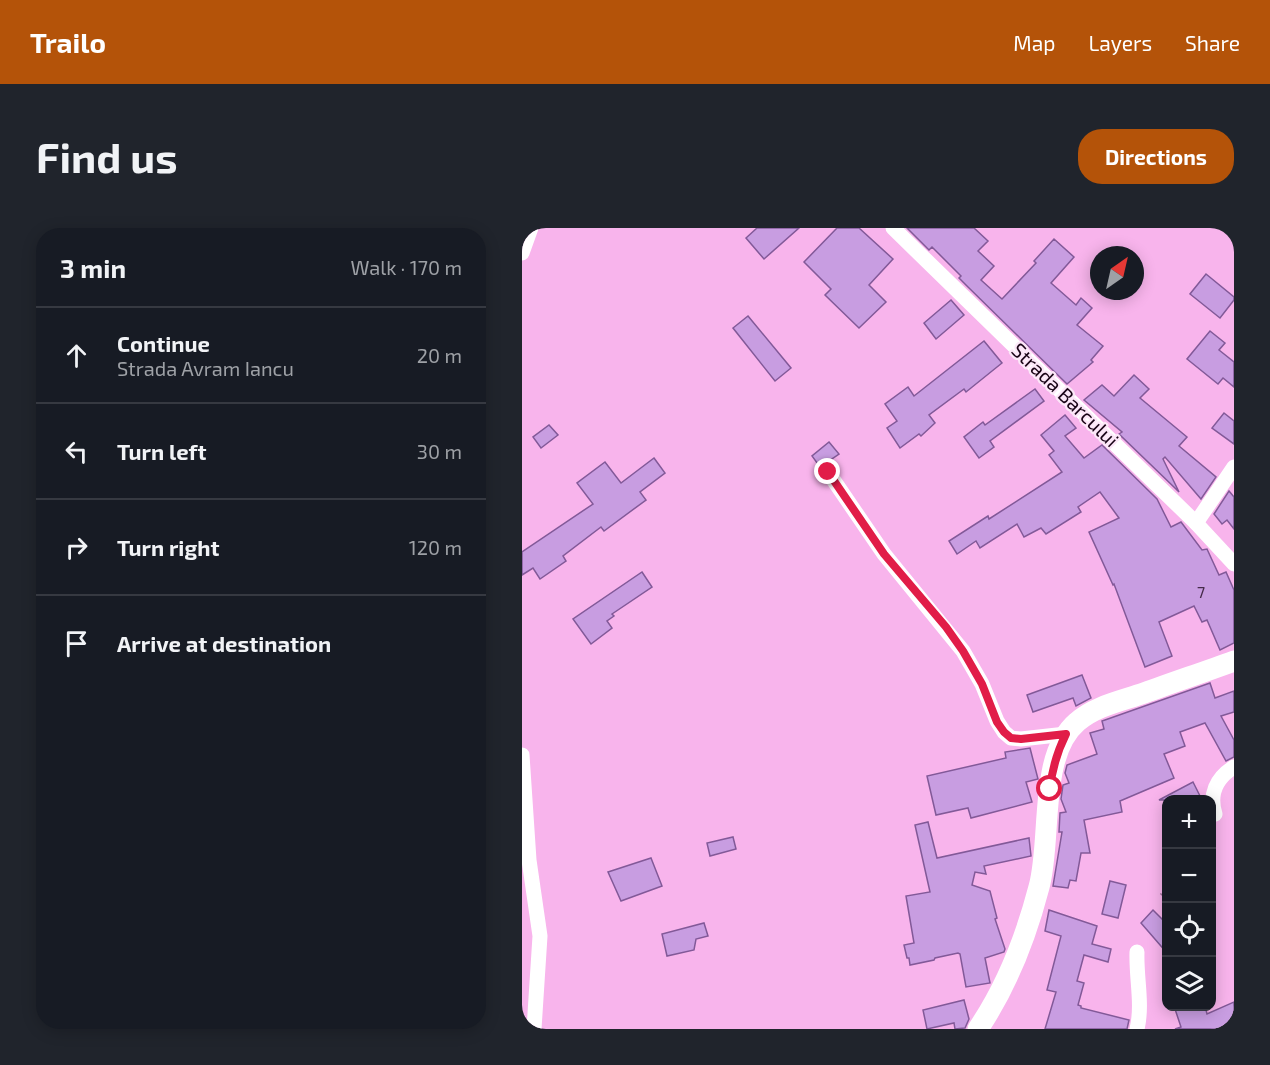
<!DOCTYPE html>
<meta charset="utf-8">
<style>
body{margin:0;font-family:"Exo 2",sans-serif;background:#20242c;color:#f1f3f6}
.controls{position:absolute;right:18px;bottom:18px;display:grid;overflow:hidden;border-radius:12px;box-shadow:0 3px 15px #0003}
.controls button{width:54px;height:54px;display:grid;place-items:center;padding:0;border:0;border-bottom:2px solid #363941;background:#171b24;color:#f1f3f6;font:30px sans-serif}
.compass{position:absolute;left:568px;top:18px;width:54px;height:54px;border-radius:50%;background:#171b24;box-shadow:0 3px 15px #0003;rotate:34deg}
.stop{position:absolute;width:18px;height:18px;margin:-14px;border:4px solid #e11d48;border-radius:50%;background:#fff}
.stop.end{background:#e11d48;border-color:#fff;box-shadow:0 2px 6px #0008}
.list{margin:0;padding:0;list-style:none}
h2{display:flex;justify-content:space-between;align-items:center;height:78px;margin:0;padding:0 24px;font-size:26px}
h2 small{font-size:20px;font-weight:400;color:#9ea1a6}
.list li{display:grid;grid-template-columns:39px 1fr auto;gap:18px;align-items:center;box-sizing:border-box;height:96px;padding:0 24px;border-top:2px solid #363941}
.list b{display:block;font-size:22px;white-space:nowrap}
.list p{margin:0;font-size:20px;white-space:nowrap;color:#9ea1a6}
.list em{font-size:20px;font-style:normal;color:#9ea1a6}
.icon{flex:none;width:33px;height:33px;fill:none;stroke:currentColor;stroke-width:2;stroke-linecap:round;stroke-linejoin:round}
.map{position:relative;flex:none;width:712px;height:801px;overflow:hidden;border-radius:24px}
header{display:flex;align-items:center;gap:36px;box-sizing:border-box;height:84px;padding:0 30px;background:#b45309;color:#fff}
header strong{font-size:28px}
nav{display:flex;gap:33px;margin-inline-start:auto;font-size:21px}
.intro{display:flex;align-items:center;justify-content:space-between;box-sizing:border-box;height:144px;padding:0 36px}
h1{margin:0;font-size:42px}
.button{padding:15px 27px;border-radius:24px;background:#b45309;color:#fff;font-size:21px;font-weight:700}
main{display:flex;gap:36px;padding:0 36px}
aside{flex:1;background:#171b24;border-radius:24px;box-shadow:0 3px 15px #0003}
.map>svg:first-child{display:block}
.building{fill:#c89de1;stroke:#825998;stroke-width:1.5}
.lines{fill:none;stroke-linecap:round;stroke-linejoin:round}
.path{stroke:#a17099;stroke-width:3;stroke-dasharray:1.5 4.5;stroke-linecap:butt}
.minor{stroke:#fff;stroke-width:15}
.secondary{stroke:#fff;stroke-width:21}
.route{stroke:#e11d48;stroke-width:8}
.labels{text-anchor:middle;stroke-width:4.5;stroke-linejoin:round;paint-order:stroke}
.number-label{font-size:16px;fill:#452a49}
.street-label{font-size:20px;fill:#190416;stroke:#fce7f8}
</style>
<header>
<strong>Trailo</strong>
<nav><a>Map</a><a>Layers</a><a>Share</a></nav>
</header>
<div class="intro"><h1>Find us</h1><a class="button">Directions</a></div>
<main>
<aside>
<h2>3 min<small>Walk · 170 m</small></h2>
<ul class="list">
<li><svg class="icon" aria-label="ahead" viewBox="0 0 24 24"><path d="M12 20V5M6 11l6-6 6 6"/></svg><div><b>Continue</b><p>Strada Avram Iancu</p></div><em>20 m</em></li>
<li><svg class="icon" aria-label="left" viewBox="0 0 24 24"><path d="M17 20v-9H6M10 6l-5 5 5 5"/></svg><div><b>Turn left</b></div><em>30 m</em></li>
<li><svg class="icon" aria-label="right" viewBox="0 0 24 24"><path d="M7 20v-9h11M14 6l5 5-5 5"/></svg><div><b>Turn right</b></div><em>120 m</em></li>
<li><svg class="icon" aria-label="arrive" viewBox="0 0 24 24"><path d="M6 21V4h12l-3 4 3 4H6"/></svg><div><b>Arrive at destination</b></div></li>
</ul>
</aside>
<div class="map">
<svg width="712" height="801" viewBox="0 0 712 801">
<rect width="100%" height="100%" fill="#f8b4ec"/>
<g class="building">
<polygon points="235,0 277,0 242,31 224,10"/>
<polygon points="315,0 337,0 371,31 347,57 364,74 337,100 303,67 309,61 282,34"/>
<polygon points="385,0 452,0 466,13 456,23 472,38 459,52 480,71 514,35 512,33 532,11 552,29 529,55 554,77 559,70 570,80 555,97 581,118 569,132 571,134 545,156 446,59 437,50 439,48 410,19 407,22"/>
<polygon points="684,46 712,69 712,72 698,90 668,66"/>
<polygon points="429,72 442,87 414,111 402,95"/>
<polygon points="226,88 269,140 253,153 211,100"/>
<polygon points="688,103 703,115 697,122 712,134 712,159 701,150 696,156 665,131"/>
<polygon points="462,113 480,135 444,164 442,161 407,187 413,195 399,208 397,206 378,220 365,200 375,193 363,176 386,159 392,168"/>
<polygon points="612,147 627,161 618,170 665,209 657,218 694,249 679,271 643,229 641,231 657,264 654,261 597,206 600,204 562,172 580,157 592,168"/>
<polygon points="513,161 522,173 468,213 472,219 457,230 442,209 461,194 463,197"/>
<polygon points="702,185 712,193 712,216 690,200"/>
<polygon points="543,187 554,200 543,208 562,230 580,217 635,271 649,299 659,294 680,322 685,321 697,347 704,344 712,362 712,415 698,422 685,392 680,394 672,378 637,394 650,428 623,439 592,356 591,357 567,304 597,290 578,264 556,279 559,284 524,306 519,300 502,309 495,296 458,320 454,313 435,326 427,313 466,288 467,291 540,244 527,227 532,223 519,207"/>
<polygon points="27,197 36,207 19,220 11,209"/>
<polygon points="307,214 317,226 298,239 290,228"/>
<polygon points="132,230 143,245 118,264 124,272 82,303 79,299 41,328 44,333 18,351 11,340 0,347 0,324 71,276 55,255 83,234 99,255"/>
<polygon points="707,263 712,269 712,301 705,292 700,296 692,286"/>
<polygon points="120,344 130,359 90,386 92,388 85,393 90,400 69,416 51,391"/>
<polygon points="560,447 569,470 554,478 551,470 511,484 505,467"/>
<polygon points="688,455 693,470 712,463 712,484 699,488 712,512 712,529 704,533 683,495 658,504 663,518 642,526 652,550 598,573 600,584 562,592 568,625 559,625 554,653 548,652 546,660 531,658 540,604 537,604 538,585 544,584 539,571 541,557 547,555 543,545 545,537 575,526 568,505 582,501 580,493 583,492"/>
<polygon points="508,520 516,551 504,554 510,574 449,590 446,580 414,587 405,548 484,530 483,524"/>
<polygon points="671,554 680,572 637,572"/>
<polygon points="406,594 415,630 507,610 509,628 462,638 464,646 453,644 450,657 468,663 475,690 473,691 483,721 482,724 463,730 468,755 444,759 438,726 436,725 413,730 412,732 388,737 387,730 385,730 382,717 392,715 384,668 408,664 393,597"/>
<polygon points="211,609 214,621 188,628 185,615"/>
<polygon points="129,630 140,658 99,673 86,644"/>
<polygon points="588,653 604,657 596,690 580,686"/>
<polygon points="527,682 575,698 570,716 589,721 586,734 562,727 555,753 562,755 556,777 559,778 559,780 607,792 605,801 523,801 534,764 525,762 539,708 523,703"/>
<polygon points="631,682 645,696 645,725 619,695"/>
<polygon points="182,695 186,708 174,711 172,722 145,728 140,706"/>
<polygon points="442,772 447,791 443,800 433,801 432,795 405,801 401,782"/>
<polygon points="712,774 712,801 653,801 659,799 652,778 683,778 685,786"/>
</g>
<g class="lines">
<polyline class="path" points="639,667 644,661"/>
<g class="minor">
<polyline points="371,0 674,295 712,336"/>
<polyline points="0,25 9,0"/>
<polyline points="306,244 362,326 441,423 460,456 475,493 482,504 489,510 499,511 544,506"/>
<polyline points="674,295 712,239"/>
<polyline points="0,527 7,632 18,708 12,801"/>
<path d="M693 586C687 567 694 550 712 539"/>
<path d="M615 724C614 750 621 776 615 801"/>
</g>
<path class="secondary" d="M456 801C485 758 504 709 517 659 530 612 516 527 555 494 573 478 599 473 622 465 652 454 682 444 712 433"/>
</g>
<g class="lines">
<path class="route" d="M306 244 362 326 424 399 441 423 460 456 475 494 482 504 489 510 499 511 544 506C535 524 530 541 528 561"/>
</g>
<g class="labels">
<g class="number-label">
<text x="679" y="370">7</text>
</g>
<g class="street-label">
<text transform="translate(543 167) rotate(44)" y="7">Strada Barcului</text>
</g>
</g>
</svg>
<div class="controls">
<button>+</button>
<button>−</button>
<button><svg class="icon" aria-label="locate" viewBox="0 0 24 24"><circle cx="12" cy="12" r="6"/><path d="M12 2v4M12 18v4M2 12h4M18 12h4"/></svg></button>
<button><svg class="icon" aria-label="layers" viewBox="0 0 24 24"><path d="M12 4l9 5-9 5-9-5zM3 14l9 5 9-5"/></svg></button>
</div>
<svg class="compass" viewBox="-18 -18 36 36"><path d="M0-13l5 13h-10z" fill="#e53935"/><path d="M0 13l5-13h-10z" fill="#9ea1a6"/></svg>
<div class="stop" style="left:528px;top:561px"></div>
<div class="stop end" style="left:306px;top:244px"></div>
</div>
</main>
